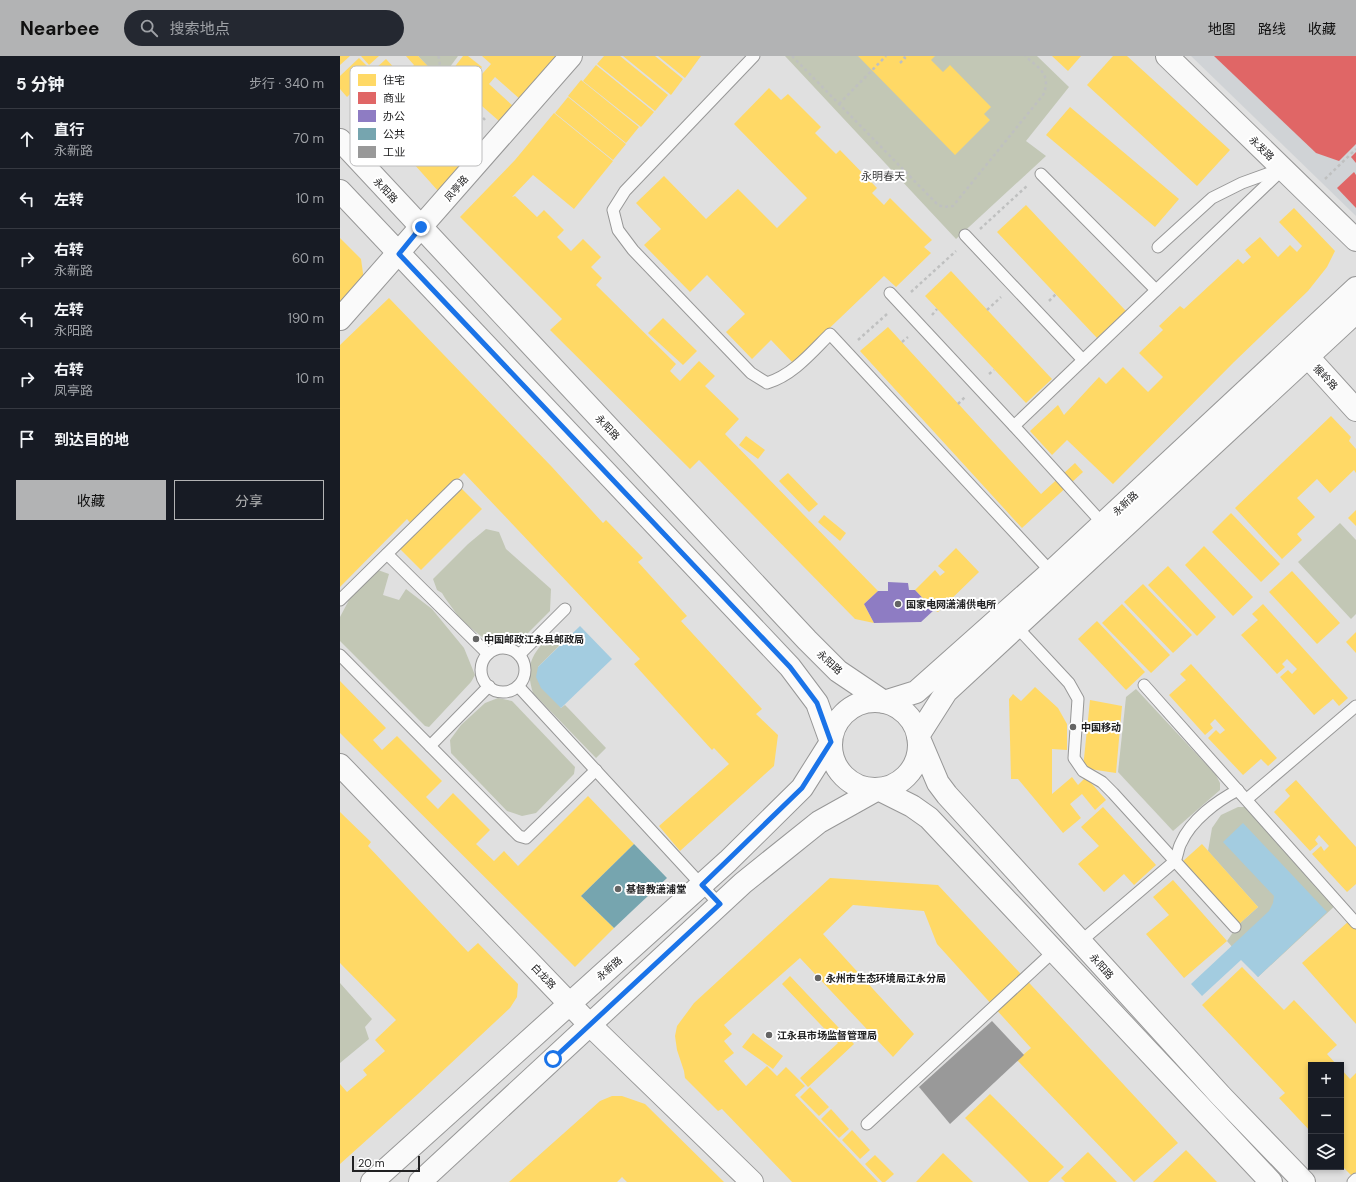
<!DOCTYPE html>
<html lang="zh">
<meta charset="utf-8">
<style>
body{margin:0;font-family:"DM Sans","Noto Sans SC",sans-serif;background:#242831;color:#f1f3f6}
.controls{position:absolute;right:12px;bottom:12px;display:grid;overflow:hidden;border-radius:0px;box-shadow:0 2px 6px #0003}
.controls button{width:36px;height:36px;display:grid;place-items:center;padding:0;border:0;border-bottom:1px solid #363941;background:#171b24;color:#f1f3f6;font:20px sans-serif}
.scale{position:absolute;left:12px;bottom:10px;width:68px;box-sizing:border-box;padding-left:4px;border:2px solid #212122;border-top:0;font-size:11px;line-height:14px;white-space:nowrap;color:#212122;-webkit-text-stroke:3px #fff;paint-order:stroke}
.stop{position:absolute;width:12px;height:12px;margin:-9px;border:3px solid #1a73e8;border-radius:50%;background:#fff}
.stop.end{background:#1a73e8;border-color:#fff;box-shadow:0 1px 4px #0008}
.list{margin:0;padding:0;list-style:none}
h2{display:flex;justify-content:space-between;align-items:center;height:52px;margin:0;padding:0 16px;font-size:17px}
h2 small{font-size:13px;font-weight:400;color:#9ea1a6}
.list li{display:grid;grid-template-columns:26px 1fr auto;gap:12px;align-items:center;box-sizing:border-box;height:60px;padding:0 16px;border-top:1px solid #363941}
.list b{display:block;font-size:15px;white-space:nowrap}
.list p{margin:0;font-size:13px;white-space:nowrap;color:#9ea1a6}
.list em{font-size:13px;font-style:normal;color:#9ea1a6}
.actions{display:flex;gap:8px;padding:12px 16px}
.actions a{flex:1;padding:9px 0;border:1px solid #b2b3b4;border-radius:0px;text-align:center;font-size:14px;color:#b2b3b4}
.actions .main{background:#b2b3b4;color:#111}
.icon{flex:none;width:22px;height:22px;fill:none;stroke:currentColor;stroke-width:2;stroke-linecap:round;stroke-linejoin:round}
.map{position:relative;flex:none;width:1016px;height:1126px;overflow:hidden}
header{display:flex;align-items:center;gap:24px;box-sizing:border-box;height:56px;padding:0 20px;background:#b2b3b4;color:#111}
header strong{font-size:19px}
nav{display:flex;gap:22px;margin-inline-start:auto;font-size:14px}
.search{width:280px;height:36px;background:#242831;display:flex;align-items:center;gap:10px;box-sizing:border-box;padding:0 14px;border-radius:22px;color:#9ea1a6;font-size:15px}
main{display:flex}
aside{flex:1;background:#171b24}
.map>svg:first-child{display:block}
.built{fill:#d0d3d6}
.green{fill:#c2c7b5}
.water{fill:#a3cce0}
.homes{fill:#ffd966}
.shops{fill:#e06666}
.offices{fill:#8e7cc3}
.public{fill:#76a5af}
.industry{fill:#999}
.lines{fill:none;stroke-linecap:round;stroke-linejoin:round}
.service-casing{stroke:#979797;stroke-width:13}
.minor-casing{stroke:#979797;stroke-width:24}
.path{stroke:#bfc0c0;stroke-width:2.5;stroke-dasharray:3 3;stroke-linecap:butt}
.service{stroke:#fafafa;stroke-width:11}
.minor{stroke:#fafafa;stroke-width:22}
.route{stroke:#1a73e8;stroke-width:5}
.poi-dot{fill:#646464;stroke:#fff;stroke-width:1.5}
.labels{text-anchor:middle;stroke-width:4;stroke-linejoin:round;paint-order:stroke}
.street-label{font-size:10px;fill:#212122;stroke:#fff}
.poi-label{font-size:10px;font-weight:bold;fill:#212122;stroke:#fff;text-anchor:start}
.neighbourhood-label{font-size:11px;fill:#3c3d3e;stroke:#fff}
.key{fill:#fff;stroke:#bcbcbd;stroke-width:1}
.key-label{font-size:11px;fill:#212122}
</style>
<header>
<strong>Nearbee</strong>
<div class="search"><svg class="icon" aria-label="search" viewBox="0 0 24 24"><circle cx="10" cy="10" r="6"/><path d="M15 15l6 6"/></svg>搜索地点</div>
<nav><a>地图</a><a>路线</a><a>收藏</a></nav>
</header>
<main>
<aside>
<h2>5 分钟<small>步行 · 340 m</small></h2>
<ul class="list">
<li><svg class="icon" aria-label="ahead" viewBox="0 0 24 24"><path d="M12 20V5M6 11l6-6 6 6"/></svg><div><b>直行</b><p>永新路</p></div><em>70 m</em></li>
<li><svg class="icon" aria-label="left" viewBox="0 0 24 24"><path d="M17 20v-9H6M10 6l-5 5 5 5"/></svg><div><b>左转</b></div><em>10 m</em></li>
<li><svg class="icon" aria-label="right" viewBox="0 0 24 24"><path d="M7 20v-9h11M14 6l5 5-5 5"/></svg><div><b>右转</b><p>永新路</p></div><em>60 m</em></li>
<li><svg class="icon" aria-label="left" viewBox="0 0 24 24"><path d="M17 20v-9H6M10 6l-5 5 5 5"/></svg><div><b>左转</b><p>永阳路</p></div><em>190 m</em></li>
<li><svg class="icon" aria-label="right" viewBox="0 0 24 24"><path d="M7 20v-9h11M14 6l5 5-5 5"/></svg><div><b>右转</b><p>凤亭路</p></div><em>10 m</em></li>
<li><svg class="icon" aria-label="arrive" viewBox="0 0 24 24"><path d="M6 21V4h12l-3 4 3 4H6"/></svg><div><b>到达目的地</b></div></li>
</ul>
<div class="actions"><a class="main">收藏</a><a>分享</a></div>
</aside>
<div class="map">
<svg width="1016" height="1126" viewBox="0 0 1016 1126">
<rect width="100%" height="100%" fill="#e0e0e0"/>
<polygon class="built" points="851,0 1016,0 1016,160"/>
<g class="green">
<polygon points="78,0 118,0 107,15 98,21"/>
<polygon points="445,0 697,0 729,31 686,85 706,100 616,183"/>
<polygon points="1000,467 1016,484 1016,558 1011,563 958,506"/>
<polygon points="146,473 159,476 166,493 211,533 210,555 181,584 163,589 147,585 121,564 105,542 102,537 97,534 93,523 128,488"/>
<polygon points="38,514 49,518 43,539 59,544 66,533 92,553 124,592 135,619 131,626 89,671 85,670 0,585 0,561 9,544 24,524"/>
<path d="M211 579 220 589 198 611 221 652 225 649 229 653 266 692 256 702 193 637C185 610 191 598 211 579Z"/>
<polygon points="796,633 876,719 880,727 880,734 833,775 778,716 786,641"/>
<polygon points="158,642 172,645 235,711 234,718 196,757 182,760 167,755 111,697 110,684 121,669 145,647"/>
<polygon points="898,751 913,751 998,847 918,921 887,885 898,869 918,851 868,795 872,772 881,759"/>
<polygon points="0,927 32,963 25,971 29,983 0,1007"/>
</g>
<g class="water">
<polygon points="240,570 272,603 221,652 201,632 196,621 198,611"/>
<polygon points="903,767 987,856 918,921 901,904 862,940 851,928 929,855 933,847 934,840 883,786"/>
</g>
<g class="homes">
<polygon points="0,0 10,0 0,9"/>
<polygon points="21,0 39,0 29,9"/>
<polygon points="66,0 78,0 117,40 101,55 65,18 74,9"/>
<polygon points="123,0 128,0 142,11 127,31 110,17"/>
<polygon points="142,0 219,0 181,44 155,21 149,28 173,50 159,65 126,36 151,8"/>
<polygon points="264,0 280,0 328,39 315,55 257,8"/>
<polygon points="283,0 315,0 343,23 331,39"/>
<polygon points="318,0 361,0 345,22"/>
<polygon points="518,0 595,0 591,4 603,16 610,9 651,51 644,58 650,64 615,99"/>
<polygon points="712,0 741,0 728,15"/>
<polygon points="773,0 787,0 890,94 857,130 747,29"/>
<polygon points="19,2 33,16 7,41 0,33 0,20"/>
<polygon points="46,3 58,16 47,26 35,13"/>
<polygon points="256,9 314,56 301,71 243,25"/>
<polygon points="241,24 299,71 286,87 228,40"/>
<polygon points="429,32 441,44 448,38 481,71 475,77 496,98 500,94 537,132 532,137 544,149 550,142 592,184 584,191 591,197 556,231 544,220 453,307 431,284 412,303 386,276 405,258 367,219 350,236 304,189 321,173 296,147 324,120 366,163 398,133 437,172 467,142 394,68"/>
<polygon points="228,41 286,88 273,104 215,57"/>
<polygon points="730,51 839,143 815,171 706,79"/>
<polygon points="110,57 126,75 110,89 129,110 99,136 65,98"/>
<polygon points="214,57 273,105 234,153 193,119 172,141 175,140 197,161 204,154 224,174 217,181 231,195 243,183 261,201 251,211 262,222 256,229 336,308 330,315 340,325 359,305 375,320 365,330 399,363 385,378 538,535 524,548 534,567 515,563 359,404 350,413 210,274 222,263 120,161 175,104"/>
<polygon points="686,149 786,255 757,282 657,176"/>
<polygon points="954,152 995,195 987,211 968,235 894,306 773,428 727,384 712,399 690,375 718,349 724,359 759,321 766,328 783,311 808,336 823,321 799,297 823,274 819,270 840,250 844,253 898,203 903,208 911,201 905,194 920,181 938,201 950,189 957,196 962,190 939,166"/>
<polygon points="0,182 21,203 24,224 0,250"/>
<polygon points="611,215 712,323 686,347 585,240"/>
<polygon points="49,242 212,411 263,467 266,464 303,502 298,506 347,560 341,565 422,653 416,658 438,679 434,710 340,795 319,770 389,708 374,692 372,694 294,608 300,603 124,417 115,426 142,453 81,514 54,487 72,469 67,463 0,531 0,289"/>
<polygon points="323,262 357,295 343,309 308,277"/>
<polygon points="548,271 701,438 735,407 743,416 682,472 520,295"/>
<polygon points="991,360 1011,381 1009,385 1016,393 1016,417 1014,414 990,437 977,423 957,442 975,461 957,478 962,484 942,503 895,452"/>
<polygon points="406,380 425,394 418,403 399,389"/>
<polygon points="448,417 478,448 469,456 439,425"/>
<polygon points="1016,454 1016,470 1008,462"/>
<polygon points="891,457 940,508 921,526 872,476"/>
<polygon points="484,459 506,477 500,485 478,466"/>
<polygon points="864,490 913,541 893,560 845,509"/>
<polygon points="616,492 639,516 598,556 594,554 575,534 595,514 600,520 605,516 598,510"/>
<polygon points="828,510 876,561 857,580 808,529"/>
<polygon points="952,515 1000,567 977,588 929,536"/>
<polygon points="803,528 852,579 833,597 784,546"/>
<polygon points="782,548 830,599 811,617 762,567"/>
<polygon points="923,548 1008,642 999,650 993,643 974,659 940,621 948,614 952,618 957,613 947,603 942,608 945,611 937,618 901,579 918,564 912,558"/>
<polygon points="757,565 805,616 786,634 738,583"/>
<polygon points="1016,576 1016,597 1006,586"/>
<polygon points="851,608 937,702 928,710 921,703 903,719 868,682 876,674 880,678 885,674 875,663 870,668 873,672 865,679 829,639 846,624 840,618"/>
<polygon points="0,625 46,672 33,684 42,694 57,680 102,725 86,741 98,753 113,737 150,774 136,788 154,805 164,795 178,810 248,740 294,788 241,840 274,872 235,911 0,677"/>
<polygon points="695,631 718,652 727,668 727,694 712,693 712,738 732,721 738,729 746,721 766,744 755,754 742,738 730,748 741,762 723,777 678,723 671,723 669,643 673,638 681,645"/>
<polygon points="750,644 782,650 776,717 743,712"/>
<polygon points="956,724 1016,791 1016,828 1007,836 972,798 981,790 984,795 989,790 979,779 975,784 978,788 970,795 934,756 950,740 945,734"/>
<polygon points="763,751 816,809 794,829 784,818 764,836 738,808 759,790 741,771"/>
<polygon points="0,756 31,786 28,790 128,896 138,887 178,928 177,941 170,952 78,1038 0,1108 0,1028 7,1036 27,1019 23,1014 45,995 35,984 56,964 0,907"/>
<polygon points="862,788 918,851 898,869 842,806"/>
<polygon points="490,822 598,829 838,1087 794,1126 677,1004 691,992 597,888 584,855 513,849 483,878 574,978 553,1001 460,902 384,969 392,978 384,985 394,997 384,1005 406,1030 427,1010 437,1020 446,1011 465,1030 455,1039 538,1126 452,1126 382,1053 378,1055 345,1022 344,1015 337,994 335,980 337,970 354,947"/>
<polygon points="833,824 887,885 844,922 806,878 829,859 813,841"/>
<polygon points="1009,865 1016,873 1016,968 962,907"/>
<polygon points="902,911 944,954 954,944 997,989 987,998 997,1009 971,1009 971,1076 939,1042 945,1037 862,949"/>
<polygon points="450,920 514,988 468,1031 460,1022 498,987 442,928"/>
<polygon points="413,977 443,1000 433,1013 402,991"/>
<polygon points="1001,1013 1010,1023 1016,1017 1016,1116 1012,1120 1001,1109"/>
<polygon points="470,1031 489,1051 479,1060 460,1041"/>
<polygon points="650,1038 724,1111 708,1126 689,1126 625,1062"/>
<polygon points="272,1040 282,1040 305,1048 384,1126 287,1126 282,1121 277,1126 169,1126 260,1045"/>
<polygon points="491,1053 509,1073 499,1082 481,1063"/>
<polygon points="512,1074 530,1094 520,1103 502,1084"/>
<polygon points="846,1094 877,1126 813,1126"/>
<polygon points="748,1096 777,1126 725,1126 721,1122"/>
<polygon points="603,1097 633,1126 576,1126"/>
<polygon points="535,1099 554,1118 545,1126 542,1126 525,1108"/>
</g>
<g class="shops">
<polygon points="874,0 1016,0 1016,88 999,105 976,97"/>
<polygon points="1016,96 1016,107 1011,101"/>
<polygon points="1014,116 1016,119 1016,152 997,132"/>
</g>
<polygon class="offices" points="548,526 568,527 569,534 575,534 594,554 581,566 534,567 524,548 538,535 548,535"/>
<polygon class="public" points="294,788 327,822 274,872 241,840"/>
<polygon class="industry" points="652,965 684,999 610,1068 579,1031"/>
<g class="lines">
<defs>
<g id="service">
<path d="M414 0 285 135 273 154 278 174 293 194 411 317 427 327C453 319 471 297 490 278L714 519"/>
<polyline points="701,118 816,234"/>
<polyline points="625,179 743,304"/>
<polyline points="818,191 872,142 902,127 938,114"/>
<polyline points="550,237 674,370 765,470"/>
<polyline points="674,370 943,113"/>
<polyline points="47,498 148,598"/>
<polyline points="0,544 117,429"/>
<polyline points="675,569 729,627 738,643 734,702 743,715 762,726 773,737 895,871"/>
<circle cx="163" cy="614" r="22"/>
<polyline points="0,599 179,780 186,782 256,714"/>
<polyline points="179,599 225,553"/>
<polyline points="804,629 1016,867"/>
<polyline points="178,630 380,849"/>
<polyline points="90,690 149,630"/>
<polyline points="907,743 1016,650"/>
<path d="M740 886 835 805C838 799 838 792 841 787 851 764 877 745 898 734"/>
<polyline points="527,1068 714,895"/>
<polyline points="1013,1126 1016,1123"/>
</g>
<g id="minor">
<polyline points="827,0 1016,184"/>
<polyline points="0,84 467,584 498,615 544,646 576,636 711,516 1016,232"/>
<polyline points="0,135 450,611 477,647 491,686 462,732 388,805 32,1126"/>
<polyline points="0,263 231,0"/>
<polyline points="959,289 968,301 1016,354"/>
<circle cx="535" cy="689" r="44"/>
<polyline points="0,709 250,969 412,1126"/>
<polyline points="80,1126 403,827 479,766 538,733 572,750 589,762 931,1126"/>
<polyline points="964,1126 881,1040 607,739 598,727 578,680 606,636 1016,256"/>
</g>
</defs>
<use href="#service" class="service-casing"/>
<use href="#minor" class="minor-casing"/>
<g class="path">
<path d="M98 0C101 4 98 10 102 14 114 32 130 48 145 64"/>
<path d="M452 0 598 149 604 151 613 150 703 39C712 19 699 12 685 0"/>
<polyline points="560,7 565,2 563,0"/>
<polyline points="499,48 546,0"/>
<polyline points="985,123 1016,93"/>
<polyline points="640,173 688,129"/>
<polyline points="571,236 616,195"/>
<polyline points="709,245 716,238"/>
<polyline points="647,254 661,241"/>
<polyline points="592,259 597,253"/>
<polyline points="518,284 547,258"/>
<polyline points="562,286 568,281"/>
<polyline points="649,318 654,314"/>
<polyline points="618,348 625,341"/>
</g>
<use href="#service" class="service"/>
<use href="#minor" class="minor"/>
</g>
<g class="lines">
<polyline class="route" points="81,171 59,198 450,611 477,647 491,686 462,732 362,829 380,848 213,1003"/>
</g>
<g class="poi-dot">
<circle cx="558" cy="548" r="4"/>
<circle cx="136" cy="583" r="4"/>
<circle cx="733" cy="671" r="4"/>
<circle cx="278" cy="833" r="4"/>
<circle cx="478" cy="922" r="4"/>
<circle cx="429" cy="979" r="4"/>
</g>
<g class="labels">
<g class="street-label">
<text transform="translate(922 92) rotate(44)" y="4">永发路</text>
<text transform="translate(116 132) rotate(-49)" y="4">凤亭路</text>
<text transform="translate(46 134) rotate(47)" y="4">永阳路</text>
<text transform="translate(986 321) rotate(47)" y="4">猴岭路</text>
<text transform="translate(268 371) rotate(47)" y="4">永阳路</text>
<text transform="translate(785 447) rotate(-43)" y="4">永新路</text>
<text transform="translate(490 606) rotate(43)" y="4">永阳路</text>
<text transform="translate(762 910) rotate(48)" y="4">永阳路</text>
<text transform="translate(269 912) rotate(-42)" y="4">永新路</text>
<text transform="translate(204 920) rotate(46)" y="4">白龙路</text>
</g>
<g class="poi-label">
<text x="566" y="552">国家电网潇浦供电所</text>
<text x="144" y="587">中国邮政江永县邮政局</text>
<text x="741" y="675">中国移动</text>
<text x="286" y="837">基督教潇浦堂</text>
<text x="486" y="926">永州市生态环境局江永分局</text>
<text x="437" y="983">江永县市场监督管理局</text>
</g>
<g class="neighbourhood-label">
<text x="543" y="124">永明春天</text>
</g>
</g>
<rect x="10" y="10" width="132" height="100" rx="6" class="key"/>
<rect x="18" y="18" width="18" height="12" fill="#ffd966"/>
<rect x="18" y="36" width="18" height="12" fill="#e06666"/>
<rect x="18" y="54" width="18" height="12" fill="#8e7cc3"/>
<rect x="18" y="72" width="18" height="12" fill="#76a5af"/>
<rect x="18" y="90" width="18" height="12" fill="#999"/>
<g class="key-label">
<text x="43" y="28">住宅</text>
<text x="43" y="46">商业</text>
<text x="43" y="64">办公</text>
<text x="43" y="82">公共</text>
<text x="43" y="100">工业</text>
</g>
</svg>
<div class="controls">
<button>+</button>
<button>−</button>
<button><svg class="icon" aria-label="layers" viewBox="0 0 24 24"><path d="M12 4l9 5-9 5-9-5zM3 14l9 5 9-5"/></svg></button>
</div>
<div class="scale">20 m</div>
<div class="stop" style="left:213px;top:1003px"></div>
<div class="stop end" style="left:81px;top:171px"></div>
</div>
</main>
